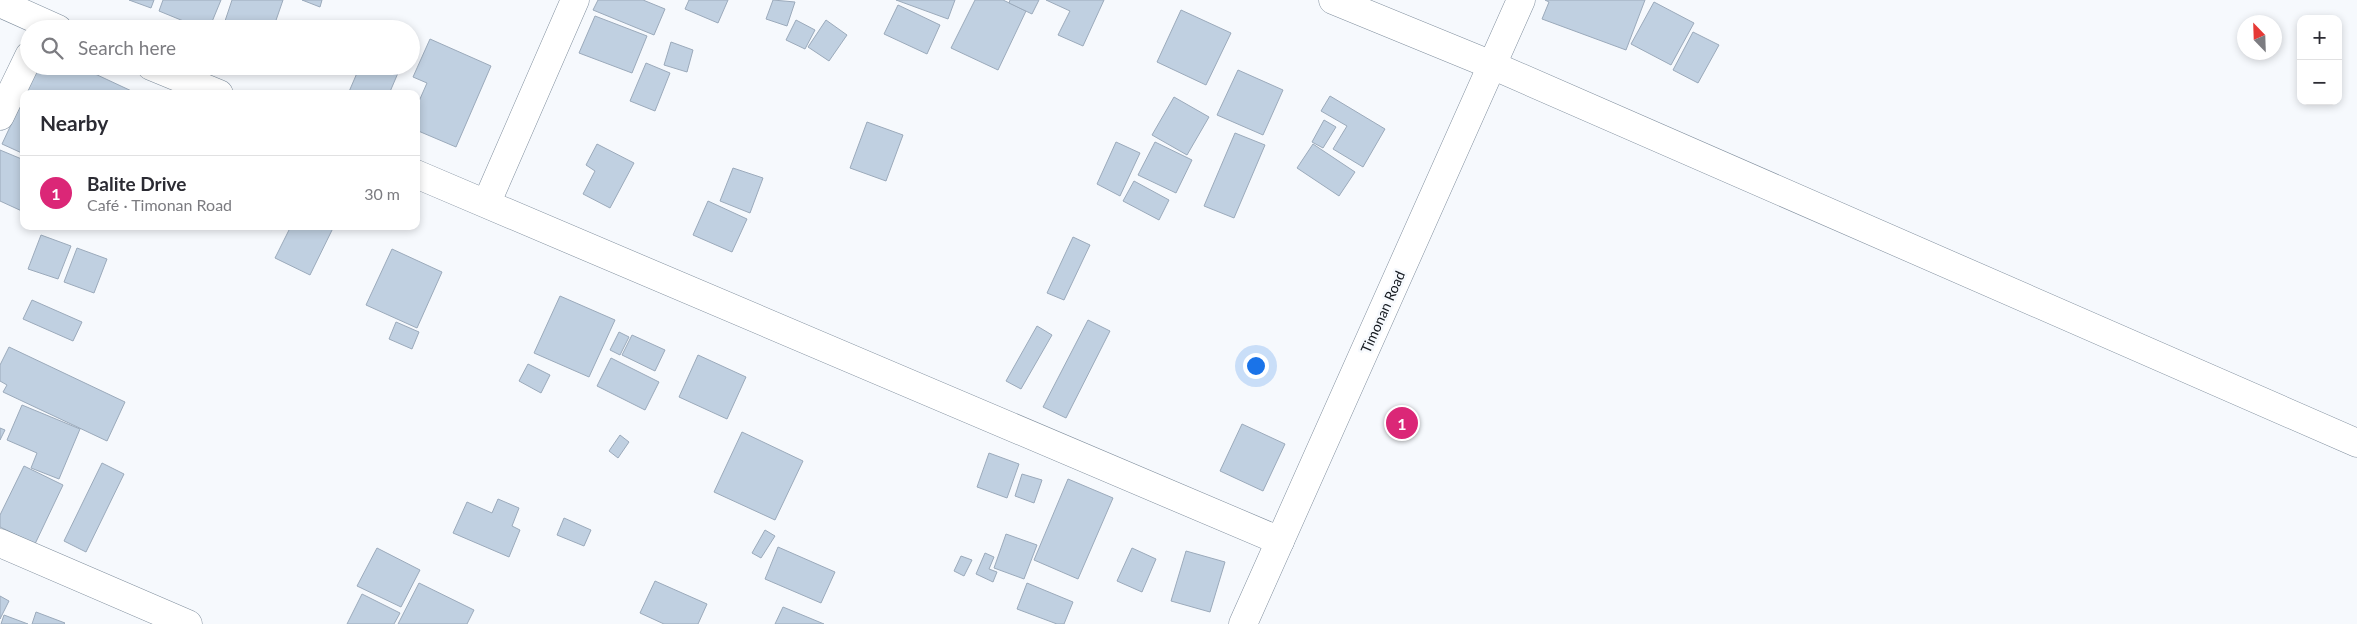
<!DOCTYPE html>
<meta charset="utf-8">
<style>
body{margin:0;font-family:Lato,sans-serif;background:#f7f7f7;color:#2b2b33}
.controls{position:absolute;right:15px;top:15px;display:grid;overflow:hidden;border-radius:10px;box-shadow:0 2px 8px #0003}
.controls button{width:45px;height:45px;display:grid;place-items:center;padding:0;border:0;border-bottom:1px solid #e1e1e2;background:#fff;color:#2b2b33;font:25px sans-serif}
.compass{position:absolute;left:2237px;top:15px;width:45px;height:45px;border-radius:50%;background:#fff;box-shadow:0 2px 8px #0003;rotate:337deg}
.you{position:absolute;left:1255px;top:365px;width:18px;height:18px;margin:-12px;border:4px solid #fff;border-radius:50%;background:#1a73e8;box-shadow:0 0 0 8px #1a73e833}
.badge{display:grid;place-items:center;width:32px;height:32px;border-radius:50%;background:#db2777;color:#fff;font-size:16px;font-weight:700}
.pin{position:absolute;translate:-50% -50%;border:2px solid #fff;box-shadow:0 1px 5px #0006}
.list{margin:0;padding:0;list-style:none}
h2{display:flex;justify-content:space-between;align-items:center;height:65px;margin:0;padding:0 20px;font-size:21px}
h2 small{font-size:16px;font-weight:400;color:#7c7c81}
.list li{display:grid;grid-template-columns:32px 1fr auto;gap:15px;align-items:center;box-sizing:border-box;height:75px;padding:0 20px;border-top:1px solid #e1e1e2}
.list b{display:block;font-size:19px;white-space:nowrap}
.list p{margin:0;font-size:16px;white-space:nowrap;color:#7c7c81}
.list em{font-size:16px;font-style:normal;color:#7c7c81}
.icon{flex:none;width:28px;height:28px;fill:none;stroke:currentColor;stroke-width:2;stroke-linecap:round;stroke-linejoin:round}
.map{position:relative;flex:none;width:2357px;height:624px;overflow:hidden}
.search{position:absolute;background:#fff;box-shadow:0 2px 8px #0003;left:20px;top:20px;width:400px;height:55px;display:flex;align-items:center;gap:12px;box-sizing:border-box;padding:0 18px;border-radius:28px;color:#7c7c81;font-size:19px}
.panel{position:absolute;background:#fff;box-shadow:0 2px 8px #0003;left:20px;top:90px;width:400px;height:140px;border-radius:10px}
.map>svg:first-child{display:block}
.building{fill:#c0d0e1;stroke:#9baabb}
.lines{fill:none;stroke-linecap:round;stroke-linejoin:round}
.minor-casing{stroke:#808f9e;stroke-width:29}
.minor{stroke:#fff;stroke-width:28}
.labels{text-anchor:middle;stroke-width:5;stroke-linejoin:round;paint-order:stroke}
.street-label{font-size:14px;fill:#12171d;stroke:#f6f9fd}
</style>
<div class="map">
<svg width="2357" height="624" viewBox="0 0 2357 624">
<rect width="100%" height="100%" fill="#f6f9fd"/>
<g class="building">
<polygon points="129,0 154,0 151,8"/>
<polygon points="163,0 221,0 209,29 203,29 159,11"/>
<polygon points="232,0 283,0 273,29 248,29 225,21"/>
<polygon points="302,0 322,0 320,7"/>
<polygon points="598,0 643,0 665,9 654,35 593,10"/>
<polygon points="689,0 728,0 718,23 685,9"/>
<polygon points="773,0 795,2 787,26 766,19"/>
<polygon points="896,0 955,0 948,19"/>
<polygon points="975,0 1003,0 1026,11 998,70 951,48"/>
<polygon points="1010,0 1039,0 1032,14 1009,3"/>
<polygon points="1046,0 1104,0 1083,46 1058,35 1070,11"/>
<polygon points="1645,0 1626,50 1542,19 1549,2 1545,0"/>
<polygon points="1654,2 1694,23 1671,65 1631,44"/>
<polygon points="898,5 940,25 927,54 884,34"/>
<polygon points="1181,10 1231,33 1206,85 1157,62"/>
<polygon points="595,16 647,36 632,73 579,53"/>
<polygon points="796,20 815,30 805,49 786,40"/>
<polygon points="826,20 847,35 829,61 808,47"/>
<polygon points="1693,32 1719,45 1698,83 1673,70"/>
<polygon points="430,39 491,66 456,147 416,130 416,108 427,83 413,77"/>
<polygon points="671,42 693,50 687,72 664,65"/>
<polygon points="646,63 670,73 655,111 630,101"/>
<polygon points="38,66 78,66 138,94 25,94"/>
<polygon points="360,66 401,66 389,94 348,94"/>
<polygon points="1238,70 1283,90 1263,135 1217,115"/>
<polygon points="1330,96 1385,129 1363,167 1333,149 1347,126 1321,111"/>
<polygon points="24,97 24,154 2,144"/>
<polygon points="1174,97 1209,117 1187,155 1152,135"/>
<polygon points="1324,120 1336,127 1323,148 1312,142"/>
<polygon points="867,122 903,135 886,181 850,168"/>
<polygon points="1235,133 1265,145 1234,218 1204,206"/>
<polygon points="1116,142 1140,153 1120,196 1097,184"/>
<polygon points="1155,142 1192,160 1176,193 1138,175"/>
<polygon points="597,144 634,163 610,208 583,194 595,171 586,165"/>
<polygon points="1313,144 1355,172 1339,196 1297,168"/>
<polygon points="0,150 24,160 24,212 0,201"/>
<polygon points="733,168 763,178 750,213 720,201"/>
<polygon points="1134,181 1169,200 1159,220 1123,201"/>
<polygon points="708,201 747,219 732,252 693,235"/>
<polygon points="291,226 334,226 310,275 275,258"/>
<polygon points="41,235 71,246 58,279 28,269"/>
<polygon points="1073,237 1090,245 1064,300 1047,293"/>
<polygon points="77,248 107,259 94,293 64,282"/>
<polygon points="392,249 442,272 417,328 366,305"/>
<polygon points="560,296 615,320 589,377 534,353"/>
<polygon points="32,300 82,322 73,341 23,319"/>
<polygon points="1088,320 1110,331 1066,418 1043,407"/>
<polygon points="396,322 419,332 412,349 389,339"/>
<polygon points="1037,326 1052,335 1021,389 1006,381"/>
<polygon points="619,332 629,337 620,355 610,350"/>
<polygon points="632,335 665,350 655,371 622,355"/>
<polygon points="9,347 125,402 107,441 3,392 7,385 0,381 0,365"/>
<polygon points="698,355 746,377 727,419 679,397"/>
<polygon points="611,358 659,382 645,410 597,386"/>
<polygon points="528,364 550,375 541,393 519,381"/>
<polygon points="22,405 80,429 59,479 31,468 37,453 7,440"/>
<polygon points="1242,424 1285,444 1263,491 1220,471"/>
<polygon points="0,428 5,430 0,440"/>
<polygon points="742,432 803,461 775,520 714,492"/>
<polygon points="620,435 629,442 618,458 609,451"/>
<polygon points="989,453 1019,464 1007,498 977,487"/>
<polygon points="102,463 124,474 86,552 64,541"/>
<polygon points="24,466 63,485 35,544 0,527 0,515"/>
<polygon points="1022,474 1042,480 1034,503 1015,496"/>
<polygon points="1068,479 1113,498 1078,579 1034,560"/>
<polygon points="498,499 519,508 512,526 520,530 509,557 453,533 467,502 492,513"/>
<polygon points="564,518 591,530 584,546 557,535"/>
<polygon points="765,530 775,536 761,558 752,553"/>
<polygon points="1006,534 1037,545 1024,579 994,568"/>
<polygon points="778,547 835,572 821,603 765,579"/>
<polygon points="377,548 420,570 401,607 357,586"/>
<polygon points="1132,548 1156,559 1142,592 1117,581"/>
<polygon points="1186,551 1225,562 1210,612 1171,601"/>
<polygon points="985,553 994,557 989,569 997,572 993,582 976,574"/>
<polygon points="961,556 972,560 964,576 954,571"/>
<polygon points="655,581 707,604 698,624 664,624 640,613"/>
<polygon points="419,583 474,610 467,624 398,624"/>
<polygon points="1027,583 1073,602 1064,624 1057,624 1017,609"/>
<polygon points="362,594 400,613 394,624 347,624"/>
<polygon points="0,596 9,601 0,619"/>
<polygon points="783,607 824,624 775,624"/>
<polygon points="36,612 65,623 64,624 32,624"/>
<polygon points="4,615 28,624 1,624"/>
</g>
<g class="lines">
<defs>
<g id="minor">
<polyline points="1333,0 1494,66 2357,443"/>
<polyline points="0,3 58,29"/>
<polyline points="151,66 219,94"/>
<polyline points="0,116 29,56"/>
<polyline points="416,174 1280,541"/>
<polyline points="487,202 575,0"/>
<polyline points="0,543 188,624"/>
<polyline points="1243,624 1521,0"/>
</g>
</defs>
<use href="#minor" class="minor-casing"/>
<use href="#minor" class="minor"/>
</g>
<g class="labels">
<g class="street-label">
<text transform="translate(1383 312) rotate(-66)" y="5">Timonan Road</text>
</g>
</g>
</svg>
<div class="controls">
<button>+</button>
<button>−</button>
</div>
<svg class="compass" viewBox="-18 -18 36 36"><path d="M0-13l5 13h-10z" fill="#e53935"/><path d="M0 13l5-13h-10z" fill="#7c7c81"/></svg>
<div class="you"></div>
<div class="pin badge" style="left:1402px;top:423px">1</div>
<div class="search"><svg class="icon" aria-label="search" viewBox="0 0 24 24"><circle cx="10" cy="10" r="6"/><path d="M15 15l6 6"/></svg>Search here</div>
<section class="panel">
<h2>Nearby<small></small></h2>
<ul class="list">
<li><span class="badge">1</span><div><b>Balite Drive</b><p>Café · Timonan Road</p></div><em>30 m</em></li>
</ul>
</section>
</div>
